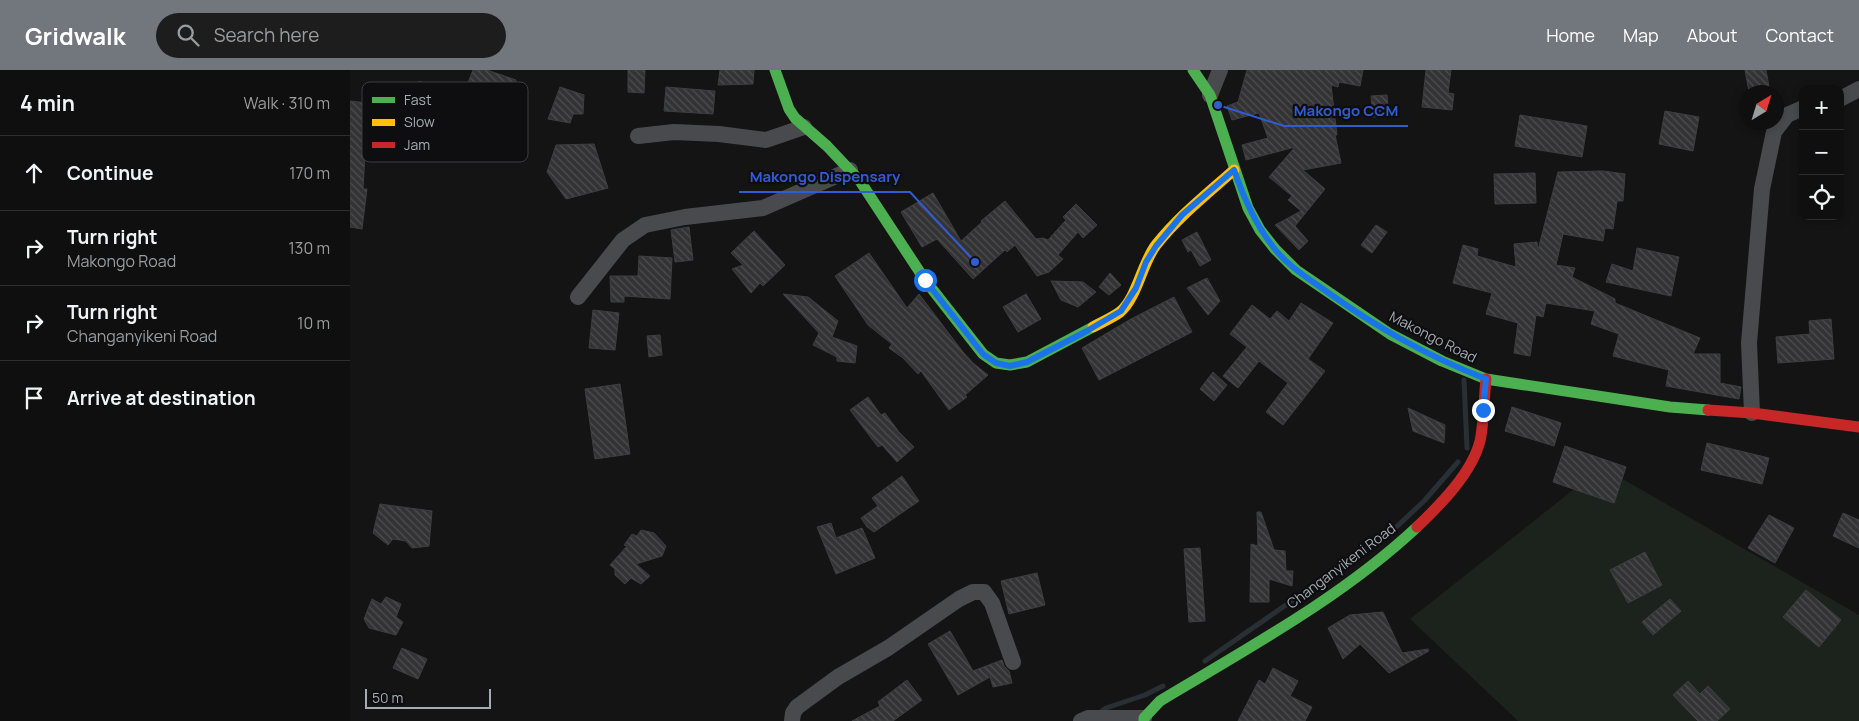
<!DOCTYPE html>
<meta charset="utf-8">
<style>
body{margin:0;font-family:Manrope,sans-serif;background:#1d1d1d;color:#f1f3f6}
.controls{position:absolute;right:15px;top:15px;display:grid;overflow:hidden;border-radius:10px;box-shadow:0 2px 8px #0003}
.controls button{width:45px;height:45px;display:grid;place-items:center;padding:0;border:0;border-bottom:1px solid #2f2f2f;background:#0f0f0f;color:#f1f3f6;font:25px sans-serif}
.compass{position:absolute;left:1389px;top:15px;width:45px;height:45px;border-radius:50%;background:#0f0f0f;box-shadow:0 2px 8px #0003;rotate:38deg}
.scale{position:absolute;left:15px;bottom:12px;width:126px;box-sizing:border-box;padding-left:5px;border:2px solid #a5acb5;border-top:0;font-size:14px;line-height:18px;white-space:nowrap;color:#a5acb5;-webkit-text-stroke:4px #0e0e10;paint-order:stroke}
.stop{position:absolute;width:15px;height:15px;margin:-11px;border:4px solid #1a73e8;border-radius:50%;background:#fff}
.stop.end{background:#1a73e8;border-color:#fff;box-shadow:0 1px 5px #0008}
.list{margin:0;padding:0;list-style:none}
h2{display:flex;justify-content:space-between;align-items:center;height:65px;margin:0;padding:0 20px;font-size:21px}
h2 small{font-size:16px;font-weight:400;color:#9b9c9e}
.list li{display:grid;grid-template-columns:32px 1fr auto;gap:15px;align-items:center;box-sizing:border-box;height:75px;padding:0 20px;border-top:1px solid #2f2f2f}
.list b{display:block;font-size:19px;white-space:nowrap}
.list p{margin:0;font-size:16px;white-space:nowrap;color:#9b9c9e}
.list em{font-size:16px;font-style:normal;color:#9b9c9e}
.icon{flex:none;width:28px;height:28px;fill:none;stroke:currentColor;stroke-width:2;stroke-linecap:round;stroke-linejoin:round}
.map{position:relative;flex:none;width:1509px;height:651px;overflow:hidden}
header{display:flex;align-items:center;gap:30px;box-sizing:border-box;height:70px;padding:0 25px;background:#72777d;color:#fff}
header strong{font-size:24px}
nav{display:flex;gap:28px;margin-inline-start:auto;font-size:18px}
.search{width:350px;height:45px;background:#1d1d1d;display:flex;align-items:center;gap:12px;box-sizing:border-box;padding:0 18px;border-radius:28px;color:#9b9c9e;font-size:19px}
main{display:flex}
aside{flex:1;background:#0f0f0f}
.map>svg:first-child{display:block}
.grass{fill:#1c221c}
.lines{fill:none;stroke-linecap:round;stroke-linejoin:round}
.stream{stroke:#283035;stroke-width:5}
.building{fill:url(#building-back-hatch);stroke:#3c3e40}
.street{stroke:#484a4d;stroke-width:16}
.fast{stroke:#4caf50;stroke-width:11}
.slow{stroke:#ffc107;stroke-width:11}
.jam{stroke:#c62828;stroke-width:11}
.route{stroke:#1a73e8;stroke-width:6}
.labels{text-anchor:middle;stroke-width:4.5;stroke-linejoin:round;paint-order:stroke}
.street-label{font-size:14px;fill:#a5acb5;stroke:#0e0e10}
.key{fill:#0e0e10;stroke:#3b3d42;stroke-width:1}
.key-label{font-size:14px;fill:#a5acb5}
.leader{fill:none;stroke:#315cd3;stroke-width:2}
.callout-dot{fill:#315cd3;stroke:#0e0e10;stroke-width:2}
.callout-label{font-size:15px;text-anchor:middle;font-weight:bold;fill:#315cd3;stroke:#0e0e10;stroke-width:4.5;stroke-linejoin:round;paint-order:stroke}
</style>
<header>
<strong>Gridwalk</strong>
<div class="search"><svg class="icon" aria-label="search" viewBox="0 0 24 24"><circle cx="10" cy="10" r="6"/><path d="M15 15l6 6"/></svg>Search here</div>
<nav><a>Home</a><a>Map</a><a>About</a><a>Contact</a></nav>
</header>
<main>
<aside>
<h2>4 min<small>Walk · 310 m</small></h2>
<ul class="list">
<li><svg class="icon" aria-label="ahead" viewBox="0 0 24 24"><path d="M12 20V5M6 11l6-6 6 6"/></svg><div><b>Continue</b></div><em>170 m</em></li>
<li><svg class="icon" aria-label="right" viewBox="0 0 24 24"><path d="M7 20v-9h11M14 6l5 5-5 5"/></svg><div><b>Turn right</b><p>Makongo Road</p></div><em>130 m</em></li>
<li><svg class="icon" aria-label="right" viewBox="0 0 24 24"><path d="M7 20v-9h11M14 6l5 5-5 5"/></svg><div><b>Turn right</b><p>Changanyikeni Road</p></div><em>10 m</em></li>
<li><svg class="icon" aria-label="arrive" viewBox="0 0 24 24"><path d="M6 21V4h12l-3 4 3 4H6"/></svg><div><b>Arrive at destination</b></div></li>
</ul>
</aside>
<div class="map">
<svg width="1509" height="651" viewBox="0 0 1509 651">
<defs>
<pattern id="building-back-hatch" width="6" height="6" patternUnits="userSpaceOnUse" patternTransform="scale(1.25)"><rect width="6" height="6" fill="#333335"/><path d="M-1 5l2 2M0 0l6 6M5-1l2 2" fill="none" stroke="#4e4e50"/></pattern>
</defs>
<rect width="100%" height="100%" fill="#141414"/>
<polygon class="grass" points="1252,397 1509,545 1509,651 1168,651 1060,549"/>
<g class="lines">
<g class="stream">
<polyline points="1114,310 1117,378"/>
<polyline points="855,591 1040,463 1074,431 1108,392"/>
<polyline points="748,644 756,638 795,625 813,616"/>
</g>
</g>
<g class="building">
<polygon points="123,0 137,0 166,10 159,32 116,18"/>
<polygon points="278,0 295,0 294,23 278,22"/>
<polygon points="370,0 404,0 403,14 368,15"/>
<polygon points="897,0 1013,0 1010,16 989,12 988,17 981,15 987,65 985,65 991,93 953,100 975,119 945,156 958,171 949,180 925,155 951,141 938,130 942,126 919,107 945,77 896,90 892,75 918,68 909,43 882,50 877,36 888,32"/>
<polygon points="1076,0 1101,0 1098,23 1104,24 1102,40 1072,37"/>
<polygon points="1395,0 1416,0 1420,22 1399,22"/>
<polygon points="69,11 104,25 96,46 60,32"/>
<polygon points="210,17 234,25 233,44 223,44 220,53 198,49"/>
<polygon points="316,17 365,21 363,44 314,41"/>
<polygon points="1037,25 1039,45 1023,47 1021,26"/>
<polygon points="0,31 26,34 20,85 15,85 13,119 17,119 12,159 0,157"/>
<polygon points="1315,41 1349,47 1343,81 1309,74"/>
<polygon points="1170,45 1237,56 1232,87 1165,76"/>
<polygon points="244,74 258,118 216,129 197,102 206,75"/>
<polygon points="1253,101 1275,104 1273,131 1267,131 1263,159 1255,158 1253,171 1213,164 1206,195 1225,198 1222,207 1265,229 1265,233 1350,268 1343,284 1370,284 1370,313 1391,317 1389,329 1316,316 1319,300 1263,286 1269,264 1241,254 1245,241 1196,233 1193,247 1186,245 1180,286 1164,283 1168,253 1136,244 1142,223 1103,213 1113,175 1128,179 1127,186 1166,197 1164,174 1187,172 1188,180 1208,102"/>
<polygon points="1185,103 1186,133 1145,134 1144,104"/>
<polygon points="583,123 611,171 632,152 631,151 655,131 686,169 693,168 698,170 716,150 713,147 726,134 747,155 733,168 728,162 708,185 713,189 699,202 687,206 665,175 657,182 655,180 623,209 587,169 572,177 551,142"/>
<polygon points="1026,155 1037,162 1022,183 1011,175"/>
<polygon points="339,157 343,190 325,192 321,160"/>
<polygon points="404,161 435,195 413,216 410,213 401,223 382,199 393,195 381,183"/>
<polygon points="847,162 861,190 850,196 841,180 838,182 832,170"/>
<polygon points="1287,178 1329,187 1321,226 1256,212 1262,194 1283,201"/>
<polygon points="519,183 557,238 569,224 613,282 623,293 638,305 615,325 617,327 599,340 571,301 568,304 553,288 539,278 542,274 518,255 485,206"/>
<polygon points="289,186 322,188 320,229 274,226 274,232 261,232 260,206 288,206"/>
<polygon points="760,203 771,215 759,225 749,217"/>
<polygon points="857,208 870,231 858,245 837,218"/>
<polygon points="701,211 733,212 746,222 728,237 711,230"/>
<polygon points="433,224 458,227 488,251 482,267 507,276 505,293 487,291 487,287 463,275 469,263"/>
<polygon points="676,224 691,249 668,262 653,237"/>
<polygon points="824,227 842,262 749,310 732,278 781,249"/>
<polygon points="951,233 983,253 958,289 975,301 933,355 916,342 938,313 909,291 888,318 873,306 897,277 880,264 902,235 920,249 927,241 939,251"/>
<polygon points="243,240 269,243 265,280 239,278"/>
<polygon points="1481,249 1484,289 1428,293 1426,267 1460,264 1459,251"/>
<polygon points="310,265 312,285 299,287 297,266"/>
<polygon points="863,302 877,315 864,331 850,319"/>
<polygon points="270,314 280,384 245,389 235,319"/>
<polygon points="518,327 531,345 535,343 549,362 564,377 547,392 532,375 528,377 500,340"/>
<polygon points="1162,337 1211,353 1204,376 1155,361"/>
<polygon points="1058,338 1095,355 1094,373 1063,361"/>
<polygon points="1357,373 1419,388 1412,414 1351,400"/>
<polygon points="1215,376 1276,397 1264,433 1203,412"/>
<polygon points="552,406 569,431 524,462 517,457 511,448 528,436 522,428"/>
<polygon points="30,434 82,441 79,476 62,478 56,471 43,469 38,475 23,463"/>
<polygon points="907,442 911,442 924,480 935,481 936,501 943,501 942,516 919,509 919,532 900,532 901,474 908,476"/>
<polygon points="1493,443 1509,450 1509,478 1483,466"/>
<polygon points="1419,445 1444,458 1425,493 1398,478"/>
<polygon points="481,453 486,468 512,458 525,488 486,504 467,457"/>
<polygon points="291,460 304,463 316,476 312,486 286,494 300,506 291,514 281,508 275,514 265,505 265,499 260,495 277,476 274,475 282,464 287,466"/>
<polygon points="850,478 855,551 839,552 834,479"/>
<polygon points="1295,482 1312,515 1278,533 1260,500"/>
<polygon points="687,503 695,535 659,544 651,511"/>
<polygon points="1456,520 1491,550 1469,577 1433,547"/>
<polygon points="36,527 51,534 46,547 53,552 46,565 19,558 14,549 22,529 31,534"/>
<polygon points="1320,529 1331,541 1303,565 1292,552"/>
<polygon points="1033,542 1052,583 1078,579 1079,581 1039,603 1010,574 993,589 978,558 1000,545"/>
<polygon points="600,561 623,601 652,590 654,596 659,601 662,613 643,617 640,607 608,625 578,574"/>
<polygon points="52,578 77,589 68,609 43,598"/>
<polygon points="923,598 948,611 940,626 962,637 955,651 888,651 909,610 915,614"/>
<polygon points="557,610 572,630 543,651 502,651 530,636 528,632"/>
<polygon points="1338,611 1350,624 1358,616 1380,639 1367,651 1348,651 1323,625"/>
</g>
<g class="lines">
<g class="street">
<polyline points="860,25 870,0"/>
<polyline points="1490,29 1509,19"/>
<polyline points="288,66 324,62 369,64 416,70 454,57"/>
<polyline points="228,227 273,170 295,155 335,147 413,138 500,100"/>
<polyline points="1402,343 1399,273 1412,119 1424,62 1437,45 1453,38"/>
<polyline points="442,651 443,643 447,637 488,607 538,578 609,529 623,522 634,522 642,533 663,592"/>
<polyline points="731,651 738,648 794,648"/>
</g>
<g class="fast">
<polyline points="425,0 439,39 445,48 477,76 510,111 575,210 633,284 646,293 660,295 677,292 743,257"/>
<polyline points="843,0 860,25 898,138 910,160 925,179 946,200 1040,264 1092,291 1136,309 1320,337 1358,340"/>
<path d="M794 651V648L810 631C898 578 991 528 1067 457"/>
</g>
<path class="slow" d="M743 257C752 252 762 248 770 242 787 228 792 193 806 175 829 146 857 124 884 100"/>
<g class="jam">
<polyline points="1358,340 1402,343 1509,357"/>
<path d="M1067 457C1090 435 1122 403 1130 371 1134 353 1134 327 1136 309"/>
</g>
</g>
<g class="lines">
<path class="route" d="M575 210 633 284 646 293 660 296 677 292 735 262 771 241 786 218 796 192 806 176 832 145 884 100C894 128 905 154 924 178 937 195 956 207 973 219 1026 257 1075 285 1136 309L1133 340"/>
</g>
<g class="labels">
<g class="street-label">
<text transform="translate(1083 267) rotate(27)" y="5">Makongo Road</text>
<text transform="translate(991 496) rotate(-37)" y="5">Changanyikeni Road</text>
</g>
</g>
<rect x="12" y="12" width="166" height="80" rx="8" class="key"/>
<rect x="22" y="27" width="23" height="6" fill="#4caf50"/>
<rect x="22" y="49" width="23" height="7" fill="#ffc107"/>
<rect x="22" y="72" width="23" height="6" fill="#c62828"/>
<g class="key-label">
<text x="54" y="35">Fast</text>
<text x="54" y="57">Slow</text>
<text x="54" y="80">Jam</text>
</g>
<path class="leader" d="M868 35L934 56H1058M625 192L560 122H389"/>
<g class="callout-dot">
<circle cx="868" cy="35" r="5"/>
<circle cx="625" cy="192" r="5"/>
</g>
<g class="callout-label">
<text x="996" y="46">Makongo CCM</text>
<text x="475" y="112">Makongo Dispensary</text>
</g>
</svg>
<div class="controls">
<button>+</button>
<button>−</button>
<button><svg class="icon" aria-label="locate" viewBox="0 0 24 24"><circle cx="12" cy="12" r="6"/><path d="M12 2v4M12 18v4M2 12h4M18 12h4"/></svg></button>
</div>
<svg class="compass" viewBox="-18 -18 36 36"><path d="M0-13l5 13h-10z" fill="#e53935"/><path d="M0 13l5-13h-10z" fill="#9b9c9e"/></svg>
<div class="scale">50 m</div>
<div class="stop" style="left:575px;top:210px"></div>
<div class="stop end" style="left:1133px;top:340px"></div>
</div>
</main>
